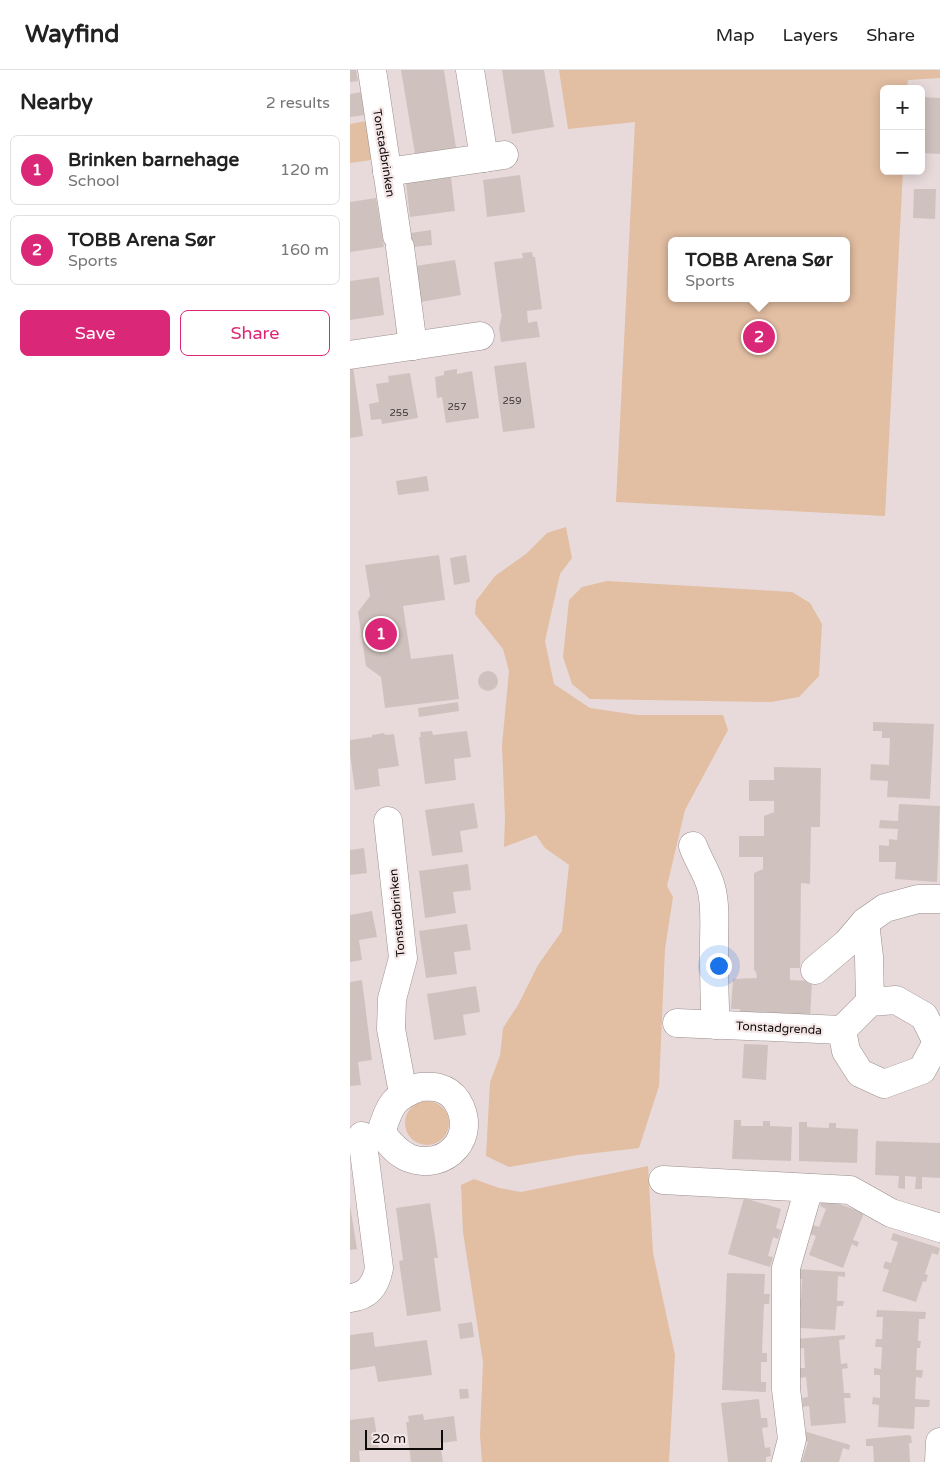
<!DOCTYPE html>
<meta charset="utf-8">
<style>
body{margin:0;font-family:"Varela Round",sans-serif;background:#f2f2f2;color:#222}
.controls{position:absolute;right:15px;top:15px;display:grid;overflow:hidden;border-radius:8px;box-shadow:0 2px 12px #0003}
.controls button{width:45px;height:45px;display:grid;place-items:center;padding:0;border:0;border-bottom:1px solid #e0e0e0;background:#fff;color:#222;font:25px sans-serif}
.scale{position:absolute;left:15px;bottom:12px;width:78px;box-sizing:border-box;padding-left:5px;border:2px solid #0f0a0a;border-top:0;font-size:14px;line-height:18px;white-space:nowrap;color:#0f0a0a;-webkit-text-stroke:4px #f5e7e8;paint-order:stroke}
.you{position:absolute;left:368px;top:895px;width:18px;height:18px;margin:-12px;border:4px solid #fff;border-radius:50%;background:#1a73e8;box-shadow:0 0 0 8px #1a73e833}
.badge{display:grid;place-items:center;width:32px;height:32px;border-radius:50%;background:#db2777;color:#fff;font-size:16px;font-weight:700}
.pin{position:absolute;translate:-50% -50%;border:2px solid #fff;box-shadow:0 1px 5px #0006}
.popup{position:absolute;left:318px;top:167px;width:182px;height:65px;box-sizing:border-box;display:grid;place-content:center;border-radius:8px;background:#fff;filter:drop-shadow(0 1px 4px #0005);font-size:16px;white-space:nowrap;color:#767676}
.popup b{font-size:19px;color:#222}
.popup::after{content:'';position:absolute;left:50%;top:100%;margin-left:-10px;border:10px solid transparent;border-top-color:#fff}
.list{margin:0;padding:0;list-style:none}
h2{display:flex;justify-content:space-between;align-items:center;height:65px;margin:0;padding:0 20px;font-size:21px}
h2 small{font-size:16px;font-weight:400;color:#767676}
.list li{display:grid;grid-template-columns:32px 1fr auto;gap:15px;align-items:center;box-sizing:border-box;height:70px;margin:0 10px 10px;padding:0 10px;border:1px solid #e0e0e0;border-radius:8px}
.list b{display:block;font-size:19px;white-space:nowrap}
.list p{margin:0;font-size:16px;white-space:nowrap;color:#767676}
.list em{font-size:16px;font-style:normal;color:#767676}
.actions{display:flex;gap:10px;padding:15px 20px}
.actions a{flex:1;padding:11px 0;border:1px solid #db2777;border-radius:8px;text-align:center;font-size:18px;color:#db2777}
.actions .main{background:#db2777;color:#fff}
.map{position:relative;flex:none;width:590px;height:1392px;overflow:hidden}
header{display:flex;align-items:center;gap:30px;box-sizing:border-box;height:70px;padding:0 25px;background:#fff;border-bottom:1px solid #e0e0e0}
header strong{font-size:24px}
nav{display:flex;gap:28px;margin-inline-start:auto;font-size:18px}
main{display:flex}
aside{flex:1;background:#fff}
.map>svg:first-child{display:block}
.green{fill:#e2bea2;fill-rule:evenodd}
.building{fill:#cfc2be}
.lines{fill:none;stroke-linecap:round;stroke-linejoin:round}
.minor-casing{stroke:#9b8f8f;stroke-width:29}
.minor{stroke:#fff;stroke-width:28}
.labels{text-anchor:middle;stroke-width:4.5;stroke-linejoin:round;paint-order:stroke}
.number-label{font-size:10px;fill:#3f3837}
.street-label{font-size:12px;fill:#0f0a0a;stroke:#f5e7e8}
</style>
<header>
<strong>Wayfind</strong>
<nav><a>Map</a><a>Layers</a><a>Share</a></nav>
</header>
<main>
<aside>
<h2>Nearby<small>2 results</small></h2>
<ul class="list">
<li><span class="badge">1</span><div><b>Brinken barnehage</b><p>School</p></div><em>120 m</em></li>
<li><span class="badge">2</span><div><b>TOBB Arena Sør</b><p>Sports</p></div><em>160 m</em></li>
</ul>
<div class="actions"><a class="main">Save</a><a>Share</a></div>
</aside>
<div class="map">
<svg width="590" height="1392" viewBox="0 0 590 1392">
<rect width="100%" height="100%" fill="#e8dada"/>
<g class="green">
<path d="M209 0H590V8L558 10 557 19H534V101H553L535 446 266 432 285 52 218 59ZM322 171H496V228H322Z"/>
<polygon points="22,50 28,89 0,93 0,54"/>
<polygon points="216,457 222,488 210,504 195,571 204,614 240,638 287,645 373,645 378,660 335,740 317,816 323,827 315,879 309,1016 289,1078 228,1085 159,1097 136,1086 140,1012 150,986 153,958 168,935 188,895 212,861 219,795 195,778 186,765 154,777 155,748 152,675 159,601 153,579 125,544 126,531 145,506 176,484 197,463"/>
<polygon points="257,511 442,522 460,533 472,554 469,606 449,627 421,632 240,629 222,614 213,587 219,530 232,517"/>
<circle cx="77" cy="1053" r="22"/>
<polygon points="298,1096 303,1183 325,1285 319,1392 132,1392 130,1365 133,1292 113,1162 111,1115 124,1109 149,1118 171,1122"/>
</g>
<g class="building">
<polygon points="0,0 6,0 8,11 0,12"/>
<polygon points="51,0 94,0 106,78 65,84"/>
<polygon points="152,0 194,0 204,57 162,64"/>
<polygon points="12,22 16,45 0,47 0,24"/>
<polygon points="571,27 590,28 590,84 571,83"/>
<polygon points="170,105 175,142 137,147 133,110"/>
<polygon points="101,107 105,141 60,147 56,113"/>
<polygon points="564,119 586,119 585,149 563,148"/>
<polygon points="26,128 34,177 0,182 0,132"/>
<polygon points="81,160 82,175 63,177 61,163"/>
<polygon points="182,182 183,187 185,187 192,239 177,241 178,253 187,251 190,267 151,272 149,258 152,244 151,244 144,192 173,188 172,183"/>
<polygon points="105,190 111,225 71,232 65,196"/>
<polygon points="29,207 34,245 0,250 0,211"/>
<polygon points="176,292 185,358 153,362 144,296"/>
<polygon points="3,296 13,366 0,368 0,297"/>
<polygon points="107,299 107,304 122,301 129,348 96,353 92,327 87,328 85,307 94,305 94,301"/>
<polygon points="60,303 68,348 32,354 31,349 21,350 19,334 29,332 26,314 39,312 38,306"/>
<polygon points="77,406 79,421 48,425 46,411"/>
<polygon points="89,485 95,530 53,536 61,589 103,584 109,629 35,638 31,607 16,596 8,542 20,526 15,495"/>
<polygon points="116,485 120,512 104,515 100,488"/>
<circle cx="138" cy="611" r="10"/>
<polygon points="108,632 109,641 69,647 68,638"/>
<polygon points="523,652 584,654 580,729 537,727 538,711 520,710 521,694 539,695 540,668 532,668 532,661 523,661"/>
<polygon points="82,661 83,665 117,661 121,687 104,689 106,710 75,714 69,667 71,667 70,662"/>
<polygon points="34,663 35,665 44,664 49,696 28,699 30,716 5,720 0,684 0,670 22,667 22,665"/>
<polygon points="424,697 471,698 470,757 461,757 460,814 451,813 450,898 440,898 440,910 462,911 460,951 390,947 390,939 381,939 383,909 407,908 406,902 404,900 404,803 413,799 413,787 389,787 389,766 414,766 414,746 424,742 424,731 399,731 399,710 424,710"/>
<polygon points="124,733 128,758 110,761 113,782 82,786 75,740"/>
<polygon points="549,734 590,736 587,812 545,809 546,792 529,792 529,775 539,776 539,769 547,770 548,759 529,758 530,750 548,751"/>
<polygon points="14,778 17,803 0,805 0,780"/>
<polygon points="118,794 121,820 103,822 106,843 75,848 69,801"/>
<polygon points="22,841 27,867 9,870 12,890 0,892 0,845"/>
<polygon points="117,854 121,880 104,882 107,904 76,908 69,861"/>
<polygon points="12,910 22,990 8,992 11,1015 0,1016 0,912"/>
<polygon points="126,916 130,942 113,945 116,965 84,970 77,924"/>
<polygon points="394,974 418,975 416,1010 392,1008"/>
<polygon points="384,1050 391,1050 391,1056 413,1056 413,1051 420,1051 420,1056 442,1057 441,1091 382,1089"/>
<polygon points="449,1052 457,1052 457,1057 479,1058 479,1053 486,1053 486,1058 508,1059 507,1093 449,1091"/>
<polygon points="526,1071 590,1073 590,1108 572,1107 572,1119 565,1119 566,1107 555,1106 555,1119 548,1118 549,1106 525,1105"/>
<polygon points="394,1128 431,1139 426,1158 431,1160 428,1169 423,1167 418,1186 423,1187 420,1197 378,1184"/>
<polygon points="473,1128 514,1143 503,1170 509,1172 507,1177 502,1174 493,1198 459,1185 466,1166 460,1164 463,1155 469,1157 476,1139 470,1136"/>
<polygon points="80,1133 88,1188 84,1188 91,1241 57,1246 49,1191 53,1190 46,1138"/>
<polygon points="0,1135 7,1179 0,1180"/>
<polygon points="543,1163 590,1178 588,1185 582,1183 575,1204 578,1205 576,1212 573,1211 566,1232 532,1221 539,1200 533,1198 535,1191 541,1193 548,1172 541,1170"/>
<polygon points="447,1199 495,1202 495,1207 488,1206 487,1231 494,1231 493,1236 487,1236 485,1260 450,1258 451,1238 444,1238 444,1229 451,1229 452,1209 446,1209"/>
<polygon points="377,1203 415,1204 414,1224 420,1224 419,1234 414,1234 412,1283 417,1283 417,1292 411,1292 411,1312 416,1312 416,1322 372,1320"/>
<polygon points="527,1240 576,1242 575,1249 569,1249 568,1271 571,1271 570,1278 567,1278 566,1300 573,1300 572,1308 566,1307 565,1329 580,1330 579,1337 565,1337 564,1359 528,1357 529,1335 522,1334 523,1327 530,1328 530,1305 524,1305 524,1298 531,1299 532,1277 525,1277 526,1269 532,1269 533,1247 526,1247"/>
<polygon points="122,1252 124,1267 110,1269 108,1254"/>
<polygon points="23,1262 25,1277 77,1270 82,1305 28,1312 25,1296 0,1300 0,1265"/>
<polygon points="495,1265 495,1269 489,1270 491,1294 497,1293 498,1298 492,1299 494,1323 500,1323 501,1328 494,1328 496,1353 461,1356 459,1336 453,1337 452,1328 458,1327 456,1307 450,1308 449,1298 455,1298 454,1278 447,1279 446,1269"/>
<polygon points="109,1319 118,1319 119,1328 110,1329"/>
<polygon points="409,1329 411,1348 417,1348 418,1357 412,1358 415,1378 420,1377 421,1386 416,1387 416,1392 378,1392 371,1333"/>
<polygon points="73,1344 74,1350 104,1346 107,1371 90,1373 93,1392 61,1392 56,1352 59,1352 58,1346"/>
<polygon points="24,1347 29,1379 9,1381 10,1392 0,1392 0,1350"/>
<polygon points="454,1361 500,1375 499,1380 493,1378 489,1392 444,1392 445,1389 452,1391 458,1372 451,1370"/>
<polygon points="558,1365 561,1366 562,1373 559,1373 560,1392 524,1392 523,1376 516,1376 516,1369"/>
</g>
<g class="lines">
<defs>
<g id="minor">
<polyline points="22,0 47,166"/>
<polyline points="120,0 134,88 154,85"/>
<polyline points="37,102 134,88"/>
<polyline points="50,177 63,276"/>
<polyline points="0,285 130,266"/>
<polyline points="38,751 53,888 42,929 41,959 53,1023"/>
<path d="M343 776C348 790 357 802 361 817 366 835 364 856 364 875 364 902 364 928 366 955"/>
<polyline points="515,852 519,887 520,932"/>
<polyline points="465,900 497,873 515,852 535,838 568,829 590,829"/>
<polygon points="546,930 574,946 587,972 572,1000 534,1014 510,1003 496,981 492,960 520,932"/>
<polyline points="327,953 492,960"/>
<path d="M70 1017C76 1017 84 1016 89 1018 97 1020 103 1025 107 1031 129 1066 96 1102 59 1088 47 1083 39 1073 31 1062 40 1036 42 1027 70 1017Z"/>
<polyline points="313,1110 500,1120 541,1143 590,1158"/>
<path d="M0 1228C18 1226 26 1215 29 1198L12 1066"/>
<polyline points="436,1392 442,1369 436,1319 436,1198 459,1118"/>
<polyline points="589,1392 590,1372"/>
</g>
</defs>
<use href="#minor" class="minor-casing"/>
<use href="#minor" class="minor"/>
</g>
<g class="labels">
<g class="number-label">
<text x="162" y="334">259</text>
<text x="107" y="340">257</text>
<text x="49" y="346">255</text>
</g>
<g class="street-label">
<text transform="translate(34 83) rotate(81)" y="4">Tonstadbrinken</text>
<text transform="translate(47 843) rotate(-95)" y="4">Tonstadbrinken</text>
<text transform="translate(429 958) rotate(3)" y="4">Tonstadgrenda</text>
</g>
</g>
</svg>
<div class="controls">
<button>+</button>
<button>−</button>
</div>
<div class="scale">20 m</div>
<div class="you"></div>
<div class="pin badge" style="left:31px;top:564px">1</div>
<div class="pin badge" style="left:409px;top:267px">2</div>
<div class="popup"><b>TOBB Arena Sør</b>Sports</div>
</div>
</main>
